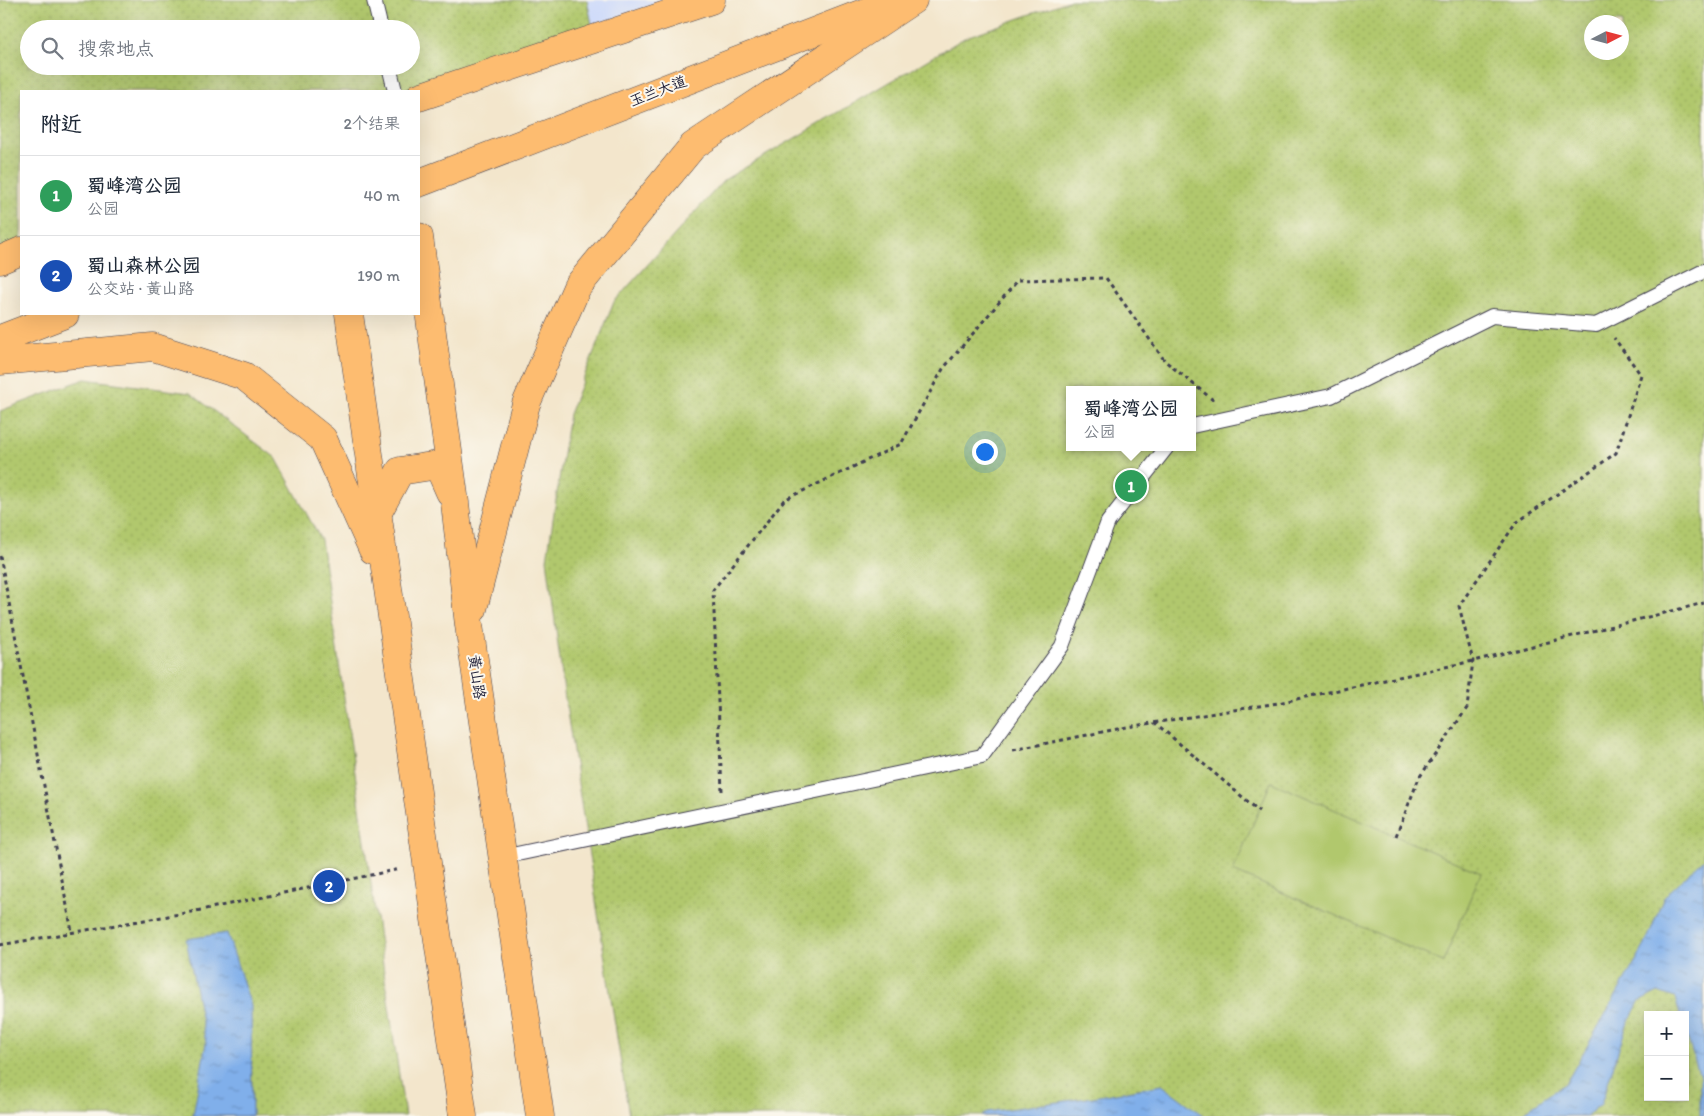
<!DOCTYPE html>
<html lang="zh">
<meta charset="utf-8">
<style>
body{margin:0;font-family:Itim,"LXGW WenKai TC",sans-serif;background:#f2f2f3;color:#1f2937}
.controls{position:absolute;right:15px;bottom:15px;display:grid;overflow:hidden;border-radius:0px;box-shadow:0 5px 20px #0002}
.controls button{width:45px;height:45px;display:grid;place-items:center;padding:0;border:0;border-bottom:1px solid #e0e1e3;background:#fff;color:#1f2937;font:25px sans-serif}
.compass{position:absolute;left:1584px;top:15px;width:45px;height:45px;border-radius:50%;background:#fff;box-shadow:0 5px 20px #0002;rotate:84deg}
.you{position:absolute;left:984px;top:451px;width:18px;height:18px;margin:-12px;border:4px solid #fff;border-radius:50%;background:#1a73e8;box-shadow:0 0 0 8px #1a73e833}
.badge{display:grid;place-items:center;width:32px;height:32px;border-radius:50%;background:#0f766e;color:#fff;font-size:16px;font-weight:700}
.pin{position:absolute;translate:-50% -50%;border:2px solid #fff;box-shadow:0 1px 5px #0006}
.popup{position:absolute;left:1066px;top:386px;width:130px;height:65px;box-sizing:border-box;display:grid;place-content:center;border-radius:0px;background:#fff;filter:drop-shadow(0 1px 4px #0005);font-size:16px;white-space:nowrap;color:#747a83}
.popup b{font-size:19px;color:#1f2937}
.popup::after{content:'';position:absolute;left:50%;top:100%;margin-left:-10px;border:10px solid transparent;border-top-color:#fff}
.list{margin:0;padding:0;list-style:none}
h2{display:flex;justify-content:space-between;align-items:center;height:65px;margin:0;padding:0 20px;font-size:21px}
h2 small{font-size:16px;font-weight:400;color:#747a83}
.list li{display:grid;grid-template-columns:32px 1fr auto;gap:15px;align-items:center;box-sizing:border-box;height:80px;padding:0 20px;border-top:1px solid #e0e1e3}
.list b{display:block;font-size:19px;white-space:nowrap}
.list p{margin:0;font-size:16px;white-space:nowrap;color:#747a83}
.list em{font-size:16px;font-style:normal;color:#747a83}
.icon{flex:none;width:28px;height:28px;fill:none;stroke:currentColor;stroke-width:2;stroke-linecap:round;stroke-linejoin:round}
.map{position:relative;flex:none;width:1704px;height:1116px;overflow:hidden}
.search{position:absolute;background:#fff;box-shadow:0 5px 20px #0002;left:20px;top:20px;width:400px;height:55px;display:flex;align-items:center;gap:12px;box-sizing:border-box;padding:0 18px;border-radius:28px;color:#747a83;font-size:19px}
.panel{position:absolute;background:#fff;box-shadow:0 5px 20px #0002;left:20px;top:90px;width:400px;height:225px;border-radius:0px}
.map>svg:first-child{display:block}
.built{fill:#cedafa}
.park{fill:url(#park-dots);stroke:#6a7554;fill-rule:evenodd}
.pitch{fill:#b1c86d;stroke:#6a7554}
.water{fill:url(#water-ripples);stroke:#516892}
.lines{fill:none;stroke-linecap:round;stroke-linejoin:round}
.service-casing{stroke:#413f51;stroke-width:16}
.primary-casing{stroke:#413f51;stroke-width:29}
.path{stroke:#413f51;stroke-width:3;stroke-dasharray:4 4;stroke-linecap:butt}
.service{stroke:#fff;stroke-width:14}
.primary{stroke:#fdbc70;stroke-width:28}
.labels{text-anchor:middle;stroke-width:4;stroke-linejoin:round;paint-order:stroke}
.street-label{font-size:15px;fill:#22223b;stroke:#fbf7ec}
</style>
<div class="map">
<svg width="1704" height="1116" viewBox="0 0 1704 1116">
<defs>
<pattern id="park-dots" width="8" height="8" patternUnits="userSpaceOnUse" patternTransform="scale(1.25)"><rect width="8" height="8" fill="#b1c86d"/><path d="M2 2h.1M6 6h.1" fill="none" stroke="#98ac5f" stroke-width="1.8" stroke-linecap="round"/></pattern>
<pattern id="water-ripples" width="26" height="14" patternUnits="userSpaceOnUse" patternTransform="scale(1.25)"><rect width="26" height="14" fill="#80afea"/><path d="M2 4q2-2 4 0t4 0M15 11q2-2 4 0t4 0" fill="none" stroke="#688ebf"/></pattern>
</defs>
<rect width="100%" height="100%" fill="#fbf7ec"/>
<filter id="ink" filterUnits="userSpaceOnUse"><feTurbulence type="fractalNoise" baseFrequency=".02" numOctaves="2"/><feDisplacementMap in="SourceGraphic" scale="10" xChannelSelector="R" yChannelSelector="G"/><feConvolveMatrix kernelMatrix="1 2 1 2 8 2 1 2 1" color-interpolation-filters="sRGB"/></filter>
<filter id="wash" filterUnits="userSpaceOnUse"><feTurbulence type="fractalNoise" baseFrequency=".0096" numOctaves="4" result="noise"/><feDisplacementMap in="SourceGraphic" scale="20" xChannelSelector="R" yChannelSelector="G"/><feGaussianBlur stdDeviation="1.12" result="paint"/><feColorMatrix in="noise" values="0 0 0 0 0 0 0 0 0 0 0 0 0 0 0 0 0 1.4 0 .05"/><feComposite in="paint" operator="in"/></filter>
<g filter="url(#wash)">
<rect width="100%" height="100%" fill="#f3e6cc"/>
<polygon class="built" points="587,0 711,0 595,39"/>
<g class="park">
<path d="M0 0H587L595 39 419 91H21V251L0 260ZM29 29H411V66H29Z"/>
<path d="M1071 0H1704V1116H629L564 692 547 559 569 414 614 302 724 180 966 37ZM1592 22H1622V52H1592ZM1070 390H1192V447H1070ZM1648 1015H1685V1097H1648Z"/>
<polygon points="85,379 190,393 276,458 321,540 405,1116 0,1116 0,411"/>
</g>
<polygon class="pitch" points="1271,782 1481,873 1443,962 1233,871"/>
<g class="water">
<polygon points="1704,859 1704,1116 1700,1116 1700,1077 1685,1030 1685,1015 1680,1015 1675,998 1658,992 1639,1002 1626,1027 1601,1104 1586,1116 1518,1116 1566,1083 1645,945 1664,897"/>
<polygon points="227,933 251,1006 252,1116 193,1116 206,1043 186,939"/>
<polygon points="1162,1085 1204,1116 982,1116 987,1112 1087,1098"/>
</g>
</g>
<g filter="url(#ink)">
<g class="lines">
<defs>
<g id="service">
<polyline points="374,0 381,29"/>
<polyline points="389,66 395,91"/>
<polyline points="1192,426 1331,396 1492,316 1596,325 1704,271"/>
<polyline points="503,857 982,756 1062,646 1108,522 1167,447"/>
</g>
<g id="primary">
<polyline points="419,97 711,0"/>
<polyline points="419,183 889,3"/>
<polyline points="419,237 455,503 469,625 540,1116"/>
<polyline points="0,260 21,251"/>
<polyline points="349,314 463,1116"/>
<polyline points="0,339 65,314"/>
<polyline points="0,361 153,347 244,376 323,439 373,550"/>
<polyline points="377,514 400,471 438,465 450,492"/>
<polyline points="473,609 526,404 577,287 693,146 913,0"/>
</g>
</defs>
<use href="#service" class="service-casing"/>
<use href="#primary" class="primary-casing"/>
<g class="path">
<polyline points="0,556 72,932"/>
<polyline points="1154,722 1259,811"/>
<polyline points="1013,750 1127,727 1278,703 1473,661 1704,603"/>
<polyline points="722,791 713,590 784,500 901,444 943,369 1018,280 1106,278 1165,361 1213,400"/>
<polyline points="1396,836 1419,778 1467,708 1473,661 1459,606 1516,523 1616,453 1641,375 1614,338"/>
<polyline points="0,945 191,912 400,869"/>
</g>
<use href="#service" class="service"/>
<use href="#primary" class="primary"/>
</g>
</g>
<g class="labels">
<g class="street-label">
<text transform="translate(658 91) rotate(-21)" y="5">玉兰大道</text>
<text transform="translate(477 677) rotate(82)" y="5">黄山路</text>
</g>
</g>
</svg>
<div class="controls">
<button>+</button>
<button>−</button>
</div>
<svg class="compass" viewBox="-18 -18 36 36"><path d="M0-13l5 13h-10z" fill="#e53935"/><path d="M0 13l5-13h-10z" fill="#747a83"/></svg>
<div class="you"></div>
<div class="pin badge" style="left:1131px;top:486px;background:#2e9e5b">1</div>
<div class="popup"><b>蜀峰湾公园</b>公园</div>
<div class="pin badge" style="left:329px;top:886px;background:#1a4fb4">2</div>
<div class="search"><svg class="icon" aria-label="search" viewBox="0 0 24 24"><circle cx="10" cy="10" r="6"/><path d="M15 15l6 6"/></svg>搜索地点</div>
<section class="panel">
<h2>附近<small>2个结果</small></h2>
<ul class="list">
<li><span class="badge" style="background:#2e9e5b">1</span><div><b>蜀峰湾公园</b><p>公园</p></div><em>40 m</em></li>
<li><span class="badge" style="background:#1a4fb4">2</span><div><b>蜀山森林公园</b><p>公交站 · 黄山路</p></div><em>190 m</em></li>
</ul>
</section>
</div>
